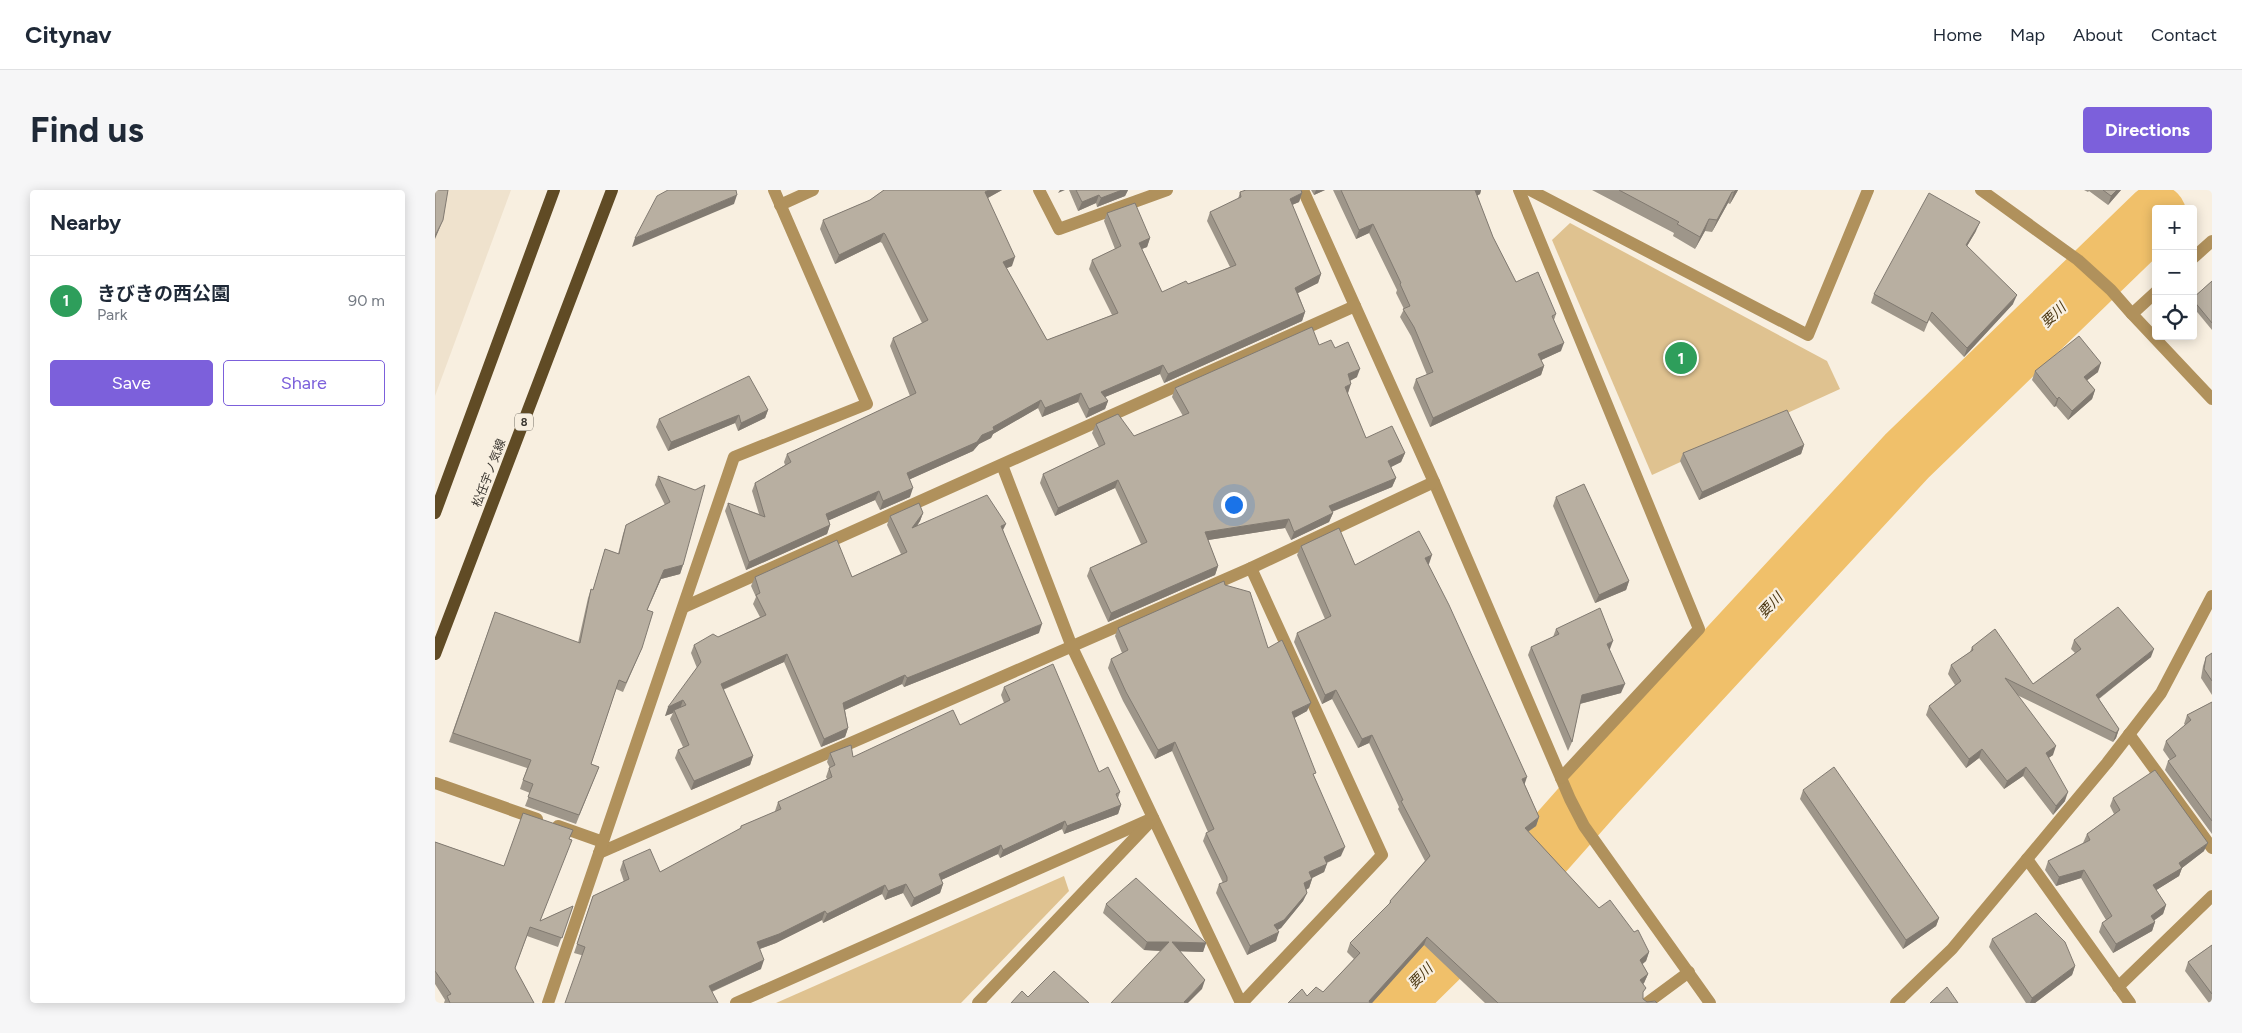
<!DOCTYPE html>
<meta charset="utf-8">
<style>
body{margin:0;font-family:Figtree,"Noto Sans JP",sans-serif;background:#f6f6f7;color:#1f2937}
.controls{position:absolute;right:15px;top:15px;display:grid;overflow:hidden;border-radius:5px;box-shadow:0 2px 12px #0003}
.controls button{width:45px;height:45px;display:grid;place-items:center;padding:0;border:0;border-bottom:1px solid #e0e1e3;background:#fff;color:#1f2937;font:25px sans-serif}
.you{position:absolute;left:798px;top:314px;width:18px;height:18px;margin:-12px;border:4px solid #fff;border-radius:50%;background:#1a73e8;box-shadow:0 0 0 8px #1a73e833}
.badge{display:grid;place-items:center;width:32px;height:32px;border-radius:50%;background:#7c60db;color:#fff;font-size:16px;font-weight:700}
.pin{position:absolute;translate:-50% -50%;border:2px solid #fff;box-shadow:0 1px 5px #0006}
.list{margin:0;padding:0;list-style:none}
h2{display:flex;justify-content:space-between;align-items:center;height:65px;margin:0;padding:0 20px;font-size:21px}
h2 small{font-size:16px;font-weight:400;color:#747a83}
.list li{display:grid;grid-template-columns:32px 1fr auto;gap:15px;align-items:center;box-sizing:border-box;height:90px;padding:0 20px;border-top:1px solid #e0e1e3}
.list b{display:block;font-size:19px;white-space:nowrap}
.list p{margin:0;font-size:16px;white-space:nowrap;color:#747a83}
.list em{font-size:16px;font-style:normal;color:#747a83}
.actions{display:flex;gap:10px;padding:15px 20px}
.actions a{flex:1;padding:11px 0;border:1px solid #7c60db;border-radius:5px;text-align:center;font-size:18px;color:#7c60db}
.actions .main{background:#7c60db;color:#fff}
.icon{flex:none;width:28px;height:28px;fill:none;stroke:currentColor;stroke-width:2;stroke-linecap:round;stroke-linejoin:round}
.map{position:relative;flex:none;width:1777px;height:813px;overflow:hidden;border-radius:5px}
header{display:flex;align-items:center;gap:30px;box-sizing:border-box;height:70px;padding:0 25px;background:#fff;border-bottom:1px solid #e0e1e3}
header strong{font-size:24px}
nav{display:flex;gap:28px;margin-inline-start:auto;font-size:18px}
.intro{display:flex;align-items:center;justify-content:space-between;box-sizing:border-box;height:120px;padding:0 30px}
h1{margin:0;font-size:35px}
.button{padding:12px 22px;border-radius:5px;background:#7c60db;color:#fff;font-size:18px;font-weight:700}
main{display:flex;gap:30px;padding:0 30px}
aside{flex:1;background:#fff;border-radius:5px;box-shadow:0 2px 12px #0003}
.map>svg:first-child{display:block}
.built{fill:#efe2cd}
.green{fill:#dfc290}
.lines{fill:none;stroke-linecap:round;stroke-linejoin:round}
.river{stroke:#f0c06a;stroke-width:61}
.minor{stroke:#b0915c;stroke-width:12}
.major{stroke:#604b25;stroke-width:12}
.wall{fill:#9e968a}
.shaded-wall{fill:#817a71}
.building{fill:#b8afa1;stroke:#817a71}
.labels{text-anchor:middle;stroke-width:4.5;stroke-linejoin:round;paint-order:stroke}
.shield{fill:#f8efe0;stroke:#736e65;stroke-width:1}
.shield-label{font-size:11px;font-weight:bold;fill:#3a3630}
.street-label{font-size:12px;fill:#3a3630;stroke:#f8efe0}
.water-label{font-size:14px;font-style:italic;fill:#4c3813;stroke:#f8efe0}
</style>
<header>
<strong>Citynav</strong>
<nav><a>Home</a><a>Map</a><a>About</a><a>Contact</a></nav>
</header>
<div class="intro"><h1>Find us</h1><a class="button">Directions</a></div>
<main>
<aside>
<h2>Nearby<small></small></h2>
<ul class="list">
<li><span class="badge" style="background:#2e9e5b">1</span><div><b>きびきの西公園</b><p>Park</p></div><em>90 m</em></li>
</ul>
<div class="actions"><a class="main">Save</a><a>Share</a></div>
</aside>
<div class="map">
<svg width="1777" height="813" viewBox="0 0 1777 813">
<rect width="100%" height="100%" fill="#f8efe0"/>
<polygon class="built" points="0,0 76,0 0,206"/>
<g class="green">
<polygon points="1135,33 1392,171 1405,199 1217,285 1117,50"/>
<polygon points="629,686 634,701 526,813 341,813"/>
</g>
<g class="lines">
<polyline class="river" points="957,813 1090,682 1160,603 1472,266 1721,25"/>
<g class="minor">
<polyline points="604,0 624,39 732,0"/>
<polyline points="868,0 999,292 1135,609 1149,636 1275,813"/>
<polyline points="1084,0 1264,439 1126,588"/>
<polyline points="1095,0 1373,145 1433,0"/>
<polyline points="1546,0 1643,70 1676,100 1697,124 1777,209"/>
<polyline points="345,15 378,0"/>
<polyline points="1758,68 1777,51"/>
<polyline points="1697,124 1721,102"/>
<polyline points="567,275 637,457 806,813"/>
<polyline points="249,417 920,116"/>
<polyline points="1694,544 1777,658"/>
<polyline points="0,593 102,629"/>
<polyline points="123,636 168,652"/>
<polyline points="164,663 816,378 999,292"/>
<polyline points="1592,669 1695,813"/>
<polyline points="1683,797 1777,706"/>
<polyline points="113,813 299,267 432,214 339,0"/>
<polyline points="301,813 718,628"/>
<polyline points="543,813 713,634"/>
<polyline points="807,813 947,665 816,378"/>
<polyline points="1212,813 1254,782"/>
<polyline points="1461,813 1517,759 1672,573 1726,503 1777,406"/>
</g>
<g class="major">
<polyline points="0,323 119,0"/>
<polyline points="0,464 177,0"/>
</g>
</g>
<g class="wall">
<polygon points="449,0 567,0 553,8 577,76 571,78 612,150 677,125 654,79 657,70 680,59 669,31 672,23 715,48 712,57 707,59 727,102 753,94 795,77 772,31 775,22 803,9 805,2 867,3 864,12 857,15 886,84 883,93 863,103 870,122 867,131 729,193 725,184 670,207 673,211 670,219 651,228 643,212 607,227 603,218 558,244 556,248 544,254 538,261 475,289 475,307 445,320 440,310 394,330 395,335 392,344 311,380 290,321 293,313 324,324 317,301 320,293 350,275 349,272 352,264 475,206 455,156 458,148 487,133 447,53 445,52 400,74 385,39 388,30 435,10"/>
<polygon points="634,0 693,0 690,6 662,17 661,13 643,21"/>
<polygon points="876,0 890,0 879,5"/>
<polygon points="898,0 1046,0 1045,4 1042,6 1058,47 1081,92 1121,124 1119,130 1126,161 1106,170 1109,176 1106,185 995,237 978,198 981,189 992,185 976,146 965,127 969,119 961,103 962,100 934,43 921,49"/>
<polygon points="1157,0 1303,0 1295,14 1293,13 1277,42 1270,41 1260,59 1238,46 1239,43"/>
<polygon points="1649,0 1686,0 1673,15 1654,1 1653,2"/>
<polygon points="1541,41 1532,56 1578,114 1529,167 1494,130 1489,142 1436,113 1439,104"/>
<polygon points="1777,91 1777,140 1758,117 1758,108"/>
<polygon points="884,155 900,158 922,187 915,191 913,203 912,203 931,248 970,263 966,272 956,277 961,288 957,297 897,322 898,323 894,332 856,350 850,338 773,350 783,376 780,385 673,432 652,386 655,378 706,354 680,298 620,326 605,293 608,284 664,257 657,243 661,234 699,246 748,226 737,207 740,198"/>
<polygon points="1600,181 1663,182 1652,190 1660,200 1657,209 1633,230 1621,216 1619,217 1597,190"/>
<polygon points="333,220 330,228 303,241 300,233 233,261 221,237 224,229"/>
<polygon points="1369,255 1366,264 1264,310 1245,271 1248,263"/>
<polygon points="223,286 260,300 248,375 245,384 226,389 212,420 207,458 188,502 181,499 156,574 164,577 141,634 90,616 95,603 85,599 92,578 14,552 60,422 143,453 153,408 156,399 158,400 170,359 183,364 188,344 191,335 230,315 220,295"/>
<polygon points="1121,307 1194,391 1191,400 1160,413 1118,316"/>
<polygon points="488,323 485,331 482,336 568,340 604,443 469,497 467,494 410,520 413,538 410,547 386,557 349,472 288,500 318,566 315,575 256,600 240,568 243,560 248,557 235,529 238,523 230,526 262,478 256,463 259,455 283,447 325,427 318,414 321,407 316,396 320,387 417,387 466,364 452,335 455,326"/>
<polygon points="866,356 920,375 994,374 993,374 1104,627 1101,636 1093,642 1164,718 1214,762 1211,771 1207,774 1213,784 1209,793 1208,794 1208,809 1212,812 1222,813 1050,813 989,755 937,813 853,813 872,806 888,802 919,769 912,762 915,753 953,716 955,711 990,671 963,619 964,617 934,553 923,558 897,509 887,514 859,452 862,443 890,429 862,365"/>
<polygon points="790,395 833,458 872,521 859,528 906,666 892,673 889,682 877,688 877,689 874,698 871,700 872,703 868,711 846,738 843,740 841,751 812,765 781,703 784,694 788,693 768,651 771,643 773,642 737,561 720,569 688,511 673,478 676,469 687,463 680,446 683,438"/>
<polygon points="1121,439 1175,459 1174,460 1186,503 1145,514 1137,552 1133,561 1093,465 1096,457 1118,447"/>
<polygon points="1639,450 1716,467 1664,509 1684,539 1681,548 1678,552 1582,505 1618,565 1613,568 1630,611 1618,625 1588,586 1569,599 1544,568 1531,578 1491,525 1494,516 1520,495 1513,484 1516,475 1535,462 1537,457 1598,494 1640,463 1636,459"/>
<polygon points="1777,463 1777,505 1766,488 1768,476 1771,467"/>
<polygon points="569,497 685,602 683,608 686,615 683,624 629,644 627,639 565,668 563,664 506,690 508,694 505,703 476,717 468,703 450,710 447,704 388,733 387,730 341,753 325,759 326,779 277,802 139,763 158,706 189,692 185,680 188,671 225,682 305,639 306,636 340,622 340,621 343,612 392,589 391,587 394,578 395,578 392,572 395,563 418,567 525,535 569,513 566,505"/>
<polygon points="1777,512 1777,644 1730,580 1733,571 1735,570 1728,560 1731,551 1750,535 1749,534 1752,525"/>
<polygon points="1368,600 1504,728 1501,736 1468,759 1365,609"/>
<polygon points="1678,608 1769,661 1747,678 1744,686 1721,700 1731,715 1728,724 1719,730 1720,732 1717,741 1678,763 1664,742 1667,733 1671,730 1646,688 1621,696 1610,680 1613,671 1648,653 1652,644 1679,624 1675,616"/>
<polygon points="134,649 105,731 138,716 123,757 92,746 80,778 99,813 9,813 10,810 0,794 0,652 69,676"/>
<polygon points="671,714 771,753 768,762 745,761 767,799 725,761 709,760 668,723"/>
<polygon points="1557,749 1640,776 1637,785 1600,813 1591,813 1554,757"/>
<polygon points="1777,755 1777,813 1774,813 1750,781 1753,772"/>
</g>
<g class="shaded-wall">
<polygon points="554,0 567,0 547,11 550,2"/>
<polygon points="625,0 630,0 623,3"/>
<polygon points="687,0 693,0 690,6 662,17 666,8"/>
<polygon points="881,0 890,0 879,5"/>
<polygon points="1039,0 1046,0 1045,4 1036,8"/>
<polygon points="1301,0 1303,0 1295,14 1299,2"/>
<polygon points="1682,0 1686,0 1673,15 1676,6"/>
<polygon points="1297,2 1293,13 1277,42 1282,30"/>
<polygon points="867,3 864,12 852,17 855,9"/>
<polygon points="302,5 299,14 197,57 200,48"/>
<polygon points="664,5 661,13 643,21 647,12"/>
<polygon points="1274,29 1270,41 1260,59 1265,47"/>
<polygon points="8,30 3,42 0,49 0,46"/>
<polygon points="1545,32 1541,41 1528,63 1531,55"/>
<polygon points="938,34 934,43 921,49 924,40"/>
<polygon points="449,43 445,52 400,74 404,65"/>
<polygon points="715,48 712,57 701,61 704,53"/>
<polygon points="580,67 577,76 565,81 568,72"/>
<polygon points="886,84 883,93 857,106 860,98"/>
<polygon points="1582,105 1578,114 1529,167 1532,158"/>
<polygon points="870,122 867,131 729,193 733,184"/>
<polygon points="1129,153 1126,161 1100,173 1103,164"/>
<polygon points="1666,173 1663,182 1646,195 1649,187"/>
<polygon points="728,175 725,184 663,210 666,202"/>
<polygon points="1109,176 1106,185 995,237 998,228"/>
<polygon points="925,179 922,187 910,193 913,184"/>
<polygon points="916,194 913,203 907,206 910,197"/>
<polygon points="1660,200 1657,209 1633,230 1637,221"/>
<polygon points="646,203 643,212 607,227 610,218"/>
<polygon points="1624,207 1621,216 1619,217 1622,209"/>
<polygon points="606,210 603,218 558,244 556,248 544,254 538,261 469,292 472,283 547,245 558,237"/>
<polygon points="673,211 670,219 651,228 654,219"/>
<polygon points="333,220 330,228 303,241 306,233"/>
<polygon points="304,225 300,233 233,261 236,252"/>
<polygon points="1369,255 1366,264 1264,310 1267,302"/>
<polygon points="970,263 966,272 950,280 953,271"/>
<polygon points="961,288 957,297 891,324 894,316"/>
<polygon points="683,290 680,298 620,326 623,318"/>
<polygon points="478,298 475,307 445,320 448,311"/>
<polygon points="444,301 440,310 388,333 391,324"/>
<polygon points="488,323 485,331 474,347 477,338"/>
<polygon points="898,323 894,332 856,350 859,342"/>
<polygon points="854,329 850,338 767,351 770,342"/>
<polygon points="571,334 567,342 566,336"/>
<polygon points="395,335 392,344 311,380 314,372"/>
<polygon points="997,365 994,374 987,377 990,368"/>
<polygon points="248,375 245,384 226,389 209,428 229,380"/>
<polygon points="783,376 780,385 673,432 676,423"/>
<polygon points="1194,391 1191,400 1160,413 1164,405"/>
<polygon points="607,434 604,443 469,497 472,488"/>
<polygon points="1178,451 1175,459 1168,463 1172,454"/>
<polygon points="1719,459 1716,467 1658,513 1661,505"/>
<polygon points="352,464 349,472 282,502 286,494"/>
<polygon points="470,485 467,494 405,522 408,513"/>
<polygon points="1190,494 1186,503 1144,514 1147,505"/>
<polygon points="901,500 897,509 887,514 890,505"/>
<polygon points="248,510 245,519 239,520 238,523 230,526 233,517"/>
<polygon points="876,513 872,521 854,531 857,522"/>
<polygon points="413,538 410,547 386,557 389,549"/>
<polygon points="1684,539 1681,548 1678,552 1681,543"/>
<polygon points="937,545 934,553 923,558 927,549"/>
<polygon points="740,552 737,561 720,569 723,560"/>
<polygon points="1621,556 1618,565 1608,572 1611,563"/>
<polygon points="1547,559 1544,568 1531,578 1534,569"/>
<polygon points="318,566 315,575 256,600 259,591"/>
<polygon points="1591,577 1588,586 1569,599 1572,591"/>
<polygon points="1092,587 1089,596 1087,589"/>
<polygon points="1633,602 1630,611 1618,625 1621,616"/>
<polygon points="686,615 683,624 629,644 632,636"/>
<polygon points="1104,627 1101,636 1086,646 1090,638"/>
<polygon points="630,631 627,639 565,668 568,660"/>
<polygon points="1773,653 1769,661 1747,678 1744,686 1715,704 1718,695 1744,673"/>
<polygon points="566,655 563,664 500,693 504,684"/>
<polygon points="910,657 906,666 886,675 889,667"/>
<polygon points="892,674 889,682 871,691 874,682"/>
<polygon points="1649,680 1646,688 1621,696 1624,687"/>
<polygon points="877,689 874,698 866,702 869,693"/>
<polygon points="471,694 468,703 450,710 453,701"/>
<polygon points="508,694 505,703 476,717 479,708"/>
<polygon points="450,695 447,704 388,733 392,724"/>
<polygon points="872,703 868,711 846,738 836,743 839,735"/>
<polygon points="1731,715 1728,724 1713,735 1716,726"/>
<polygon points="390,721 387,730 341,753 319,761 322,752"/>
<polygon points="1504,728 1501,736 1468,759 1471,750"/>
<polygon points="1720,732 1717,741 1678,763 1681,754"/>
<polygon points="844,742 841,751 812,765 815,756"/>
<polygon points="992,747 989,755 937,813 933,813 934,811"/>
<polygon points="712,752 734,752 730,761 709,760"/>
<polygon points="737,752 771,753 768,762 734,761"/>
<polygon points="1214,762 1211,771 1202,779 1205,770"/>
<polygon points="329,770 326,779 271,804 274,796"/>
<polygon points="1640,776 1637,785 1600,813 1595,813 1597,808"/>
<polygon points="1213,784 1209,793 1202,799 1205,790"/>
<polygon points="770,790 767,799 753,813 748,813"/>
</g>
<g class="building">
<polygon points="0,0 13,0 8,30 0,46"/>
<polygon points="233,0 301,0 302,5 200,48 222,6"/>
<polygon points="449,0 554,0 550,2 580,67 568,72 612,150 683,123 657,70 686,56 672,23 700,13 715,48 704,53 727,102 751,91 753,94 801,75 775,22 806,7 805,2 811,0 866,0 867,3 855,9 886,84 860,98 870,122 733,184 728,175 666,202 673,211 654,219 646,203 610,218 606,210 558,237 559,240 547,245 542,252 472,283 478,298 448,311 444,301 391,324 395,335 314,372 293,313 330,327 320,293 356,272 352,264 481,203 458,148 493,130 450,44 449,43 404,65 388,30 435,10"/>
<polygon points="641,0 687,0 666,8 664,5 647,12"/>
<polygon points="906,0 1040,0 1058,47 1081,92 1103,82 1121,124 1117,126 1129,153 1103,164 1109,176 998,228 981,189 998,182 979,137 968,119 975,116 965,94 966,93 938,34 924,40"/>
<polygon points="1184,0 1301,0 1299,2 1297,2 1282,30 1274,29 1265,47 1242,34 1244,32"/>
<polygon points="1668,0 1682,0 1676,6"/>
<polygon points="1494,3 1545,32 1531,55 1582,105 1532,158 1497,122 1492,133 1439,104"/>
<polygon points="1777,91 1777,133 1758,110 1758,108"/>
<polygon points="877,137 884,155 896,150 900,158 913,152 925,179 913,184 916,194 910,197 931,248 957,236 970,263 953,271 961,288 894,316 898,323 859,342 854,329 770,342 783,376 676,423 655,378 712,352 683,290 623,318 608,284 670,254 661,234 683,224 699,246 754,223 740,198"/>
<polygon points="1644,146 1666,173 1649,187 1660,200 1637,221 1624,207 1622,209 1600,181"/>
<polygon points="314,186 333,220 306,233 304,225 236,252 224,229"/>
<polygon points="1352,220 1369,255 1267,302 1248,263"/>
<polygon points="223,286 260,300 270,295 248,375 229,380 212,420 218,422 207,458 191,493 184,490 156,574 164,577 144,625 93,607 98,594 88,590 96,570 18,543 60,422 145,453 156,399 158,400 170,359 184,364 191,335 235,312"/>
<polygon points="1149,294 1194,391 1164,405 1121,307"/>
<polygon points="552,305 571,334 566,336 607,434 472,488 470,485 408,513 413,538 389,549 352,464 286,494 318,566 259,591 243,560 254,555 239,520 251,515 248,510 233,517 266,472 259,455 278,444 283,447 331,425 321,405 325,403 320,387 402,350 417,387 472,362 455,326 484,313 488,323 477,338"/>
<polygon points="904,338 920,375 984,341 997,365 990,368 1014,415 1092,587 1087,589 1104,627 1090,638 1164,718 1175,710 1199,742 1203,740 1214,762 1205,770 1213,784 1205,790 1211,798 1208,802 1208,809 1212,812 1220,811 1222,813 1063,813 992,747 934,811 935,813 853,813 867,799 872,806 881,797 888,802 925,763 915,753 956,712 955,711 995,666 966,611 968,610 937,545 927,549 901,500 890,505 862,443 896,426 866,356"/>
<polygon points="789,391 790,395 815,402 833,458 847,450 876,513 857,522 881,583 878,584 910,657 889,667 892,674 874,682 877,689 869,693 872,703 849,730 839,735 844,742 815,756 784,694 792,691 792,687 771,643 779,639 740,552 723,560 691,502 676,469 693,460 683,438"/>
<polygon points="1683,417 1719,459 1661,505 1684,539 1681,543 1570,488 1621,556 1611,563 1633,602 1621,616 1591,577 1572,591 1547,559 1534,569 1494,516 1526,491 1516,475 1538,460 1537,457 1560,439 1598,494 1646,459 1639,450"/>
<polygon points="1165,418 1178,451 1172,454 1190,494 1147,505 1137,552 1096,457 1124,444 1121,439"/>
<polygon points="1777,463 1777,491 1769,479 1771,467"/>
<polygon points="618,474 664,582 673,577 685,602 681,604 686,615 632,636 630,631 568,660 566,655 504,684 508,694 479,708 471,694 453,701 450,695 392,724 390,721 344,744 322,752 329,770 274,796 283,813 130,813 150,757 142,754 158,706 194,689 188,671 215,659 225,682 306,638 306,636 346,619 343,612 397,587 394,578 400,575 395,563 416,555 418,567 518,520 525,535 575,510 569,497"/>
<polygon points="1777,512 1777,631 1733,571 1741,566 1731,551 1756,530 1752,525"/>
<polygon points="1399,577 1504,728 1471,750 1368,600"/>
<polygon points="1720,580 1773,653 1744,673 1747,678 1718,695 1731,715 1716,726 1720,732 1681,754 1667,733 1677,726 1649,680 1624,687 1613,671 1655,650 1652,644 1685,620 1678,608"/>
<polygon points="88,623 138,640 134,649 137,650 105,731 138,716 127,748 95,737 80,778 99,813 15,813 12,806 16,804 0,781 0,652 69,676"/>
<polygon points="701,688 771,753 737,752 770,790 749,812 750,813 676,813 734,752 712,752 671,714"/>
<polygon points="1601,723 1630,752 1640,776 1597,808 1557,749"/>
<polygon points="1777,755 1777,804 1753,772"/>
<polygon points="619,781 654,813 576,813 587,801 593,807"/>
<polygon points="1512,797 1523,813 1495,813"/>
</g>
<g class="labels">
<rect class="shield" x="80" y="223.5" width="18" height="17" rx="4"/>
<g class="shield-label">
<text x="89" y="236">8</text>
</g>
<g class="street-label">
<text transform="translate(54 283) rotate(-69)" y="4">松任宇ノ気線</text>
</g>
<g class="water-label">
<text transform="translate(1618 125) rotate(-44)" y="5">要川</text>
<text transform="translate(1335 415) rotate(-47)" y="5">要川</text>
<text transform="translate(985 786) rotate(-45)" y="5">要川</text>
</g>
</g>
</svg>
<div class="controls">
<button>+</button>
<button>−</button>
<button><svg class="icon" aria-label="locate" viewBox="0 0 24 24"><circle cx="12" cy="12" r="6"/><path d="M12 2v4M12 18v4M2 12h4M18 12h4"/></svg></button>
</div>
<div class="you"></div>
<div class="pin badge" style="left:1246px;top:168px;background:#2e9e5b">1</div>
</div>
</main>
